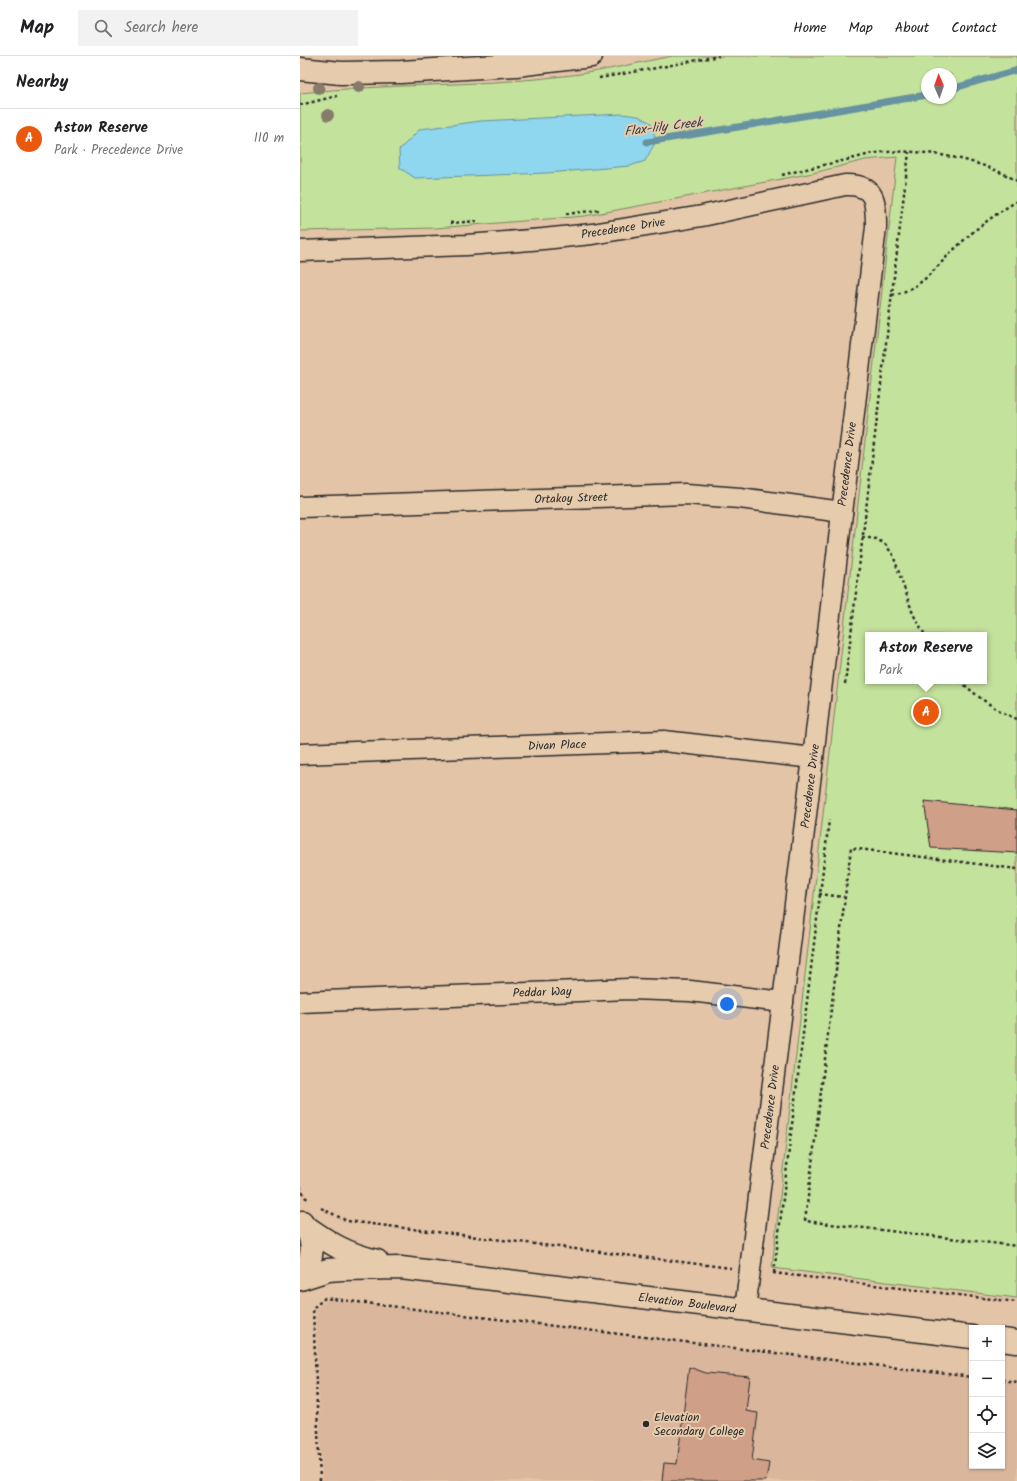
<!DOCTYPE html>
<meta charset="utf-8">
<style>
body{margin:0;font-family:Kalam,sans-serif;background:#f2f2f2;color:#202124}
.controls{position:absolute;right:12px;bottom:12px;display:grid;overflow:hidden;border-radius:0px;box-shadow:0 1px 3px #0004}
.controls button{width:36px;height:36px;display:grid;place-items:center;padding:0;border:0;border-bottom:1px solid #e0e0e0;background:#fff;color:#202124;font:20px sans-serif}
.compass{position:absolute;left:621px;top:12px;width:36px;height:36px;border-radius:50%;background:#fff;box-shadow:0 1px 3px #0004;rotate:358deg}
.you{position:absolute;left:427px;top:948px;width:14px;height:14px;margin:-10px;border:3px solid #fff;border-radius:50%;background:#1a73e8;box-shadow:0 0 0 6px #1a73e833}
.badge{display:grid;place-items:center;width:26px;height:26px;border-radius:50%;background:#ea580c;color:#fff;font-size:13px;font-weight:700}
.pin{position:absolute;translate:-50% -50%;border:2px solid #fff;box-shadow:0 1px 4px #0006}
.popup{position:absolute;left:565px;top:576px;width:122px;height:52px;box-sizing:border-box;display:grid;place-content:center;border-radius:0px;background:#fff;filter:drop-shadow(0 1px 3px #0005);font-size:13px;white-space:nowrap;color:#757577}
.popup b{font-size:15px;color:#202124}
.popup::after{content:'';position:absolute;left:50%;top:100%;margin-left:-8px;border:8px solid transparent;border-top-color:#fff}
.list{margin:0;padding:0;list-style:none}
h2{display:flex;justify-content:space-between;align-items:center;height:52px;margin:0;padding:0 16px;font-size:17px}
h2 small{font-size:13px;font-weight:400;color:#757577}
.list li{display:grid;grid-template-columns:26px 1fr auto;gap:12px;align-items:center;box-sizing:border-box;height:60px;padding:0 16px;border-top:1px solid #e0e0e0}
.list b{display:block;font-size:15px;white-space:nowrap}
.list p{margin:0;font-size:13px;white-space:nowrap;color:#757577}
.list em{font-size:13px;font-style:normal;color:#757577}
.icon{flex:none;width:22px;height:22px;fill:none;stroke:currentColor;stroke-width:2;stroke-linecap:round;stroke-linejoin:round}
.map{position:relative;flex:none;width:717px;height:1425px;overflow:hidden}
header{display:flex;align-items:center;gap:24px;box-sizing:border-box;height:56px;padding:0 20px;background:#fff;border-bottom:1px solid #e0e0e0}
header strong{font-size:19px}
nav{display:flex;gap:22px;margin-inline-start:auto;font-size:14px}
.search{width:280px;height:36px;background:#f2f2f2;display:flex;align-items:center;gap:10px;box-sizing:border-box;padding:0 14px;border-radius:0px;color:#757577;font-size:15px}
main{display:flex}
aside{flex:1;background:#fff}
.map>svg:first-child{display:block}
.built{fill:#dab69c}
.green{fill:#c3e29b;stroke:#778663;fill-rule:evenodd}
.water{fill:#8ed7ef;stroke:#6692a1}
.lines{fill:none;stroke-linecap:round;stroke-linejoin:round}
.stream{stroke:#6692a1;stroke-width:7}
.building{fill:#d09f88;stroke:#2b2b2b}
.minor-casing{stroke:#2b2b2b;stroke-width:23}
.tertiary-casing{stroke:#2b2b2b;stroke-width:25}
.path{stroke:#2b2b2b;stroke-width:2.5;stroke-dasharray:3 3;stroke-linecap:butt}
.minor{stroke:#e6cbad;stroke-width:20}
.tertiary{stroke:#e6cbad;stroke-width:22}
.tree{fill:#867a69}
.poi-dot{fill:#2b2b2b;stroke:#e6cbad;stroke-width:1.5}
.labels{text-anchor:middle;stroke-width:4;stroke-linejoin:round;paint-order:stroke}
.street-label{font-size:12px;fill:#2b2b2b;stroke:#e6cbad}
.poi-label{font-size:12px;fill:#2b2b2b;stroke:#e6cbad;text-anchor:start}
.water-label{font-size:13px;font-style:italic;fill:#353c3f;stroke:#e6cbad}
</style>
<header>
<strong>Map</strong>
<div class="search"><svg class="icon" aria-label="search" viewBox="0 0 24 24"><circle cx="10" cy="10" r="6"/><path d="M15 15l6 6"/></svg>Search here</div>
<nav><a>Home</a><a>Map</a><a>About</a><a>Contact</a></nav>
</header>
<main>
<aside>
<h2>Nearby<small></small></h2>
<ul class="list">
<li><span class="badge">A</span><div><b>Aston Reserve</b><p>Park · Precedence Drive</p></div><em>110 m</em></li>
</ul>
</aside>
<div class="map">
<svg width="717" height="1425" viewBox="0 0 717 1425">
<rect width="100%" height="100%" fill="#e4c4a7"/>
<filter id="ink" filterUnits="userSpaceOnUse"><feTurbulence type="fractalNoise" baseFrequency=".025" numOctaves="2"/><feDisplacementMap in="SourceGraphic" scale="8" xChannelSelector="R" yChannelSelector="G"/><feConvolveMatrix kernelMatrix="1 2 1 2 8 2 1 2 1" color-interpolation-filters="sRGB"/></filter>
<g filter="url(#ink)">
<polygon class="built" points="28,1243 672,1321 672,1410 702,1410 702,1325 717,1327 717,1425 22,1425 16,1264 16,1253"/>
<path class="green" d="M373 0H717V1242L472 1212 597 101 565 104 513 117 285 160 136 172 0 175V37C90 27 182 31 272 19 306 15 339 6 373 0ZM627 18H651V42H627ZM568 579H684V625H568Z"/>
<polygon class="water" points="322,58 338,60 351,67 356,85 345,105 330,110 247,117 115,122 100,112 99,94 120,73 136,71 181,65"/>
<g class="lines">
<g class="stream">
<polyline points="651,33 717,14"/>
<polyline points="347,86 444,70 627,39"/>
</g>
</g>
<g class="building">
<polygon points="624,745 717,754 717,797 631,792"/>
<polygon points="389,1311 406,1317 450,1321 446,1355 458,1357 452,1404 469,1407 466,1425 362,1425 364,1407 377,1408"/>
</g>
<g class="lines">
<defs>
<g id="minor">
<path d="M0 195 167 189 243 183 292 178 402 160 545 129C576 128 576 146 576 171L513 702 445 1254"/>
<polyline points="0,451 386,438 440,442 542,456"/>
<polyline points="0,698 364,685 513,702"/>
<polyline points="0,946 329,933 390,935 483,946"/>
</g>
<g id="tertiary">
<polyline points="0,13 41,17 101,16 216,9 291,0"/>
<path d="M5 1170C31 1188 46 1198 77 1205"/>
<polyline points="0,1223 28,1214 41,1213 101,1212 672,1281"/>
<path d="M0 1223C14 1206 16 1184 2 1166"/>
<polyline points="702,1284 717,1286"/>
</g>
</defs>
<use href="#minor" class="minor-casing"/>
<use href="#tertiary" class="tertiary-casing"/>
<g class="path">
<polyline points="299,22 351,13 419,0"/>
<polyline points="0,49 37,40"/>
<path d="M482 119C505 113 528 108 551 103 563 100 575 96 587 96 626 93 683 104 717 125"/>
<polyline points="266,158 299,154"/>
<polyline points="150,167 179,165"/>
<path d="M592 239C624 233 637 208 660 188 677 171 696 158 717 145"/>
<polyline points="562,481 576,483 585,488 593,499 613,558 625,579"/>
<path d="M660 625C678 641 695 654 717 663"/>
<polyline points="545,628 609,96"/>
<polyline points="717,813 551,792 505,1165 717,1190"/>
<polyline points="519,838 544,841"/>
<polyline points="0,1130 5,1141 9,1144"/>
<polyline points="21,1152 47,1165 431,1212"/>
<polyline points="473,1217 717,1246"/>
<polyline points="474,1217 529,764"/>
<polyline points="702,1324 717,1326"/>
<polyline points="20,1425 13,1252 25,1242 672,1321"/>
</g>
<use href="#minor" class="minor"/>
<use href="#tertiary" class="tertiary"/>
</g>
<g class="tree">
<circle cx="59" cy="31" r="6"/>
<circle cx="19" cy="32" r="6"/>
<circle cx="28" cy="59" r="6"/>
</g>
</g>
<circle class="poi-dot" cx="346" cy="1368" r="4"/>
<g class="labels">
<g class="street-label">
<text transform="translate(323 172) rotate(-9)" y="4">Precedence Drive</text>
<text transform="translate(547 408) rotate(-83)" y="4">Precedence Drive</text>
<text transform="translate(271 442) rotate(-2)" y="4">Ortakoy Street</text>
<text transform="translate(257 689) rotate(-2)" y="4">Divan Place</text>
<text transform="translate(510 730) rotate(-83)" y="4">Precedence Drive</text>
<text transform="translate(242 936) rotate(-2)" y="4">Peddar Way</text>
<text transform="translate(470 1051) rotate(-83)" y="4">Precedence Drive</text>
<text transform="translate(387 1247) rotate(7)" y="4">Elevation Boulevard</text>
</g>
<g class="poi-label">
<text x="354" y="1365">Elevation<tspan x="354" dy="14">Secondary College</tspan></text>
</g>
<g class="water-label">
<text transform="translate(363 70) rotate(-7)" y="5">Flax-lily Creek</text>
</g>
</g>
</svg>
<div class="controls">
<button>+</button>
<button>−</button>
<button><svg class="icon" aria-label="locate" viewBox="0 0 24 24"><circle cx="12" cy="12" r="6"/><path d="M12 2v4M12 18v4M2 12h4M18 12h4"/></svg></button>
<button><svg class="icon" aria-label="layers" viewBox="0 0 24 24"><path d="M12 4l9 5-9 5-9-5zM3 14l9 5 9-5"/></svg></button>
</div>
<svg class="compass" viewBox="-18 -18 36 36"><path d="M0-13l5 13h-10z" fill="#e53935"/><path d="M0 13l5-13h-10z" fill="#757577"/></svg>
<div class="you"></div>
<div class="pin badge" style="left:626px;top:656px">A</div>
<div class="popup"><b>Aston Reserve</b>Park</div>
</div>
</main>
